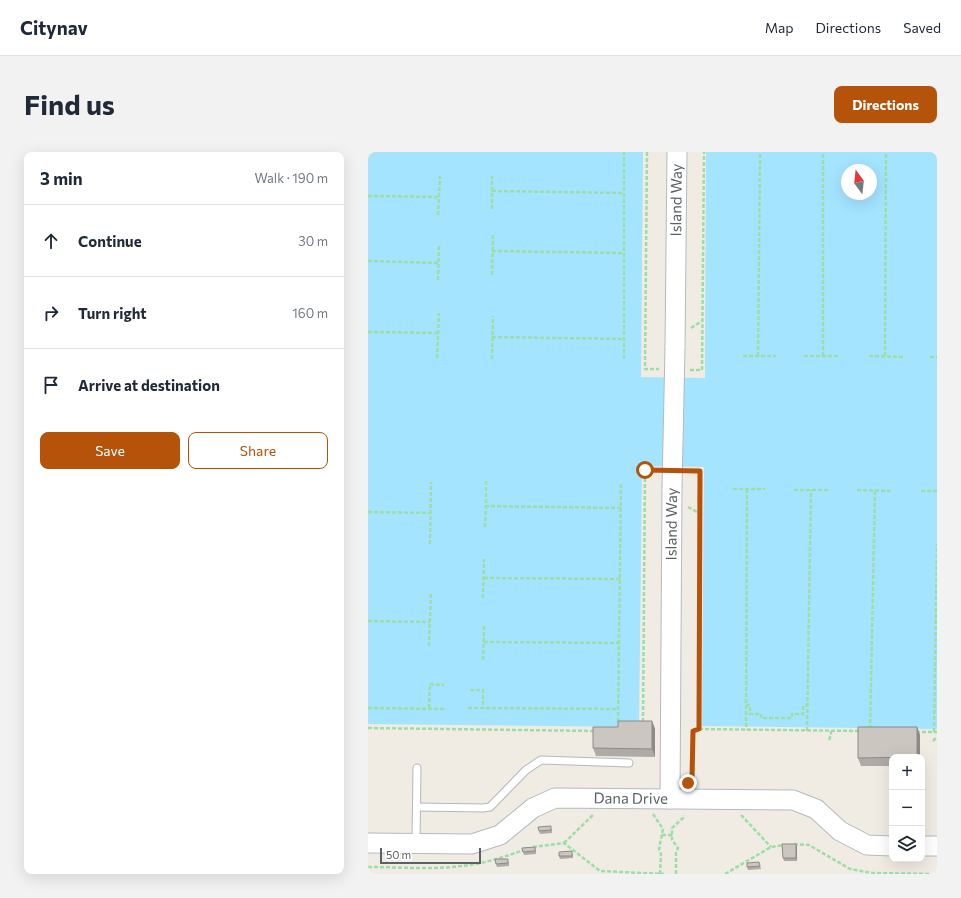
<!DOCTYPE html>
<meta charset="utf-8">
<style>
body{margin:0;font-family:Commissioner,sans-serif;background:#f2f2f3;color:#1f2937}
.controls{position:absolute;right:12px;bottom:12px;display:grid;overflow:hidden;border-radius:8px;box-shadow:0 4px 16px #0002}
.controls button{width:36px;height:36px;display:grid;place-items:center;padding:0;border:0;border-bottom:1px solid #e0e1e3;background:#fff;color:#1f2937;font:20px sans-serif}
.compass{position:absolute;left:473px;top:12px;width:36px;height:36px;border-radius:50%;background:#fff;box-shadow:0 4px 16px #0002;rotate:345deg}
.scale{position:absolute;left:12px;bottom:10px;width:101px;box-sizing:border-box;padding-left:4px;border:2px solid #5b6166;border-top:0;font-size:11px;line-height:14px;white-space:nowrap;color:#5b6166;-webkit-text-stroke:3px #fff;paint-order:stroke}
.stop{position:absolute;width:12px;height:12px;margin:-9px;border:3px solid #b45309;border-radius:50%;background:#fff}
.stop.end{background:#b45309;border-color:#fff;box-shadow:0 1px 4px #0008}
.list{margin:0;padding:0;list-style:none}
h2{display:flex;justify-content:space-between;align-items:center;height:52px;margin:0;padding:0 16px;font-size:17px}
h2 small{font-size:13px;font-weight:400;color:#747a83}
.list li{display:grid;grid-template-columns:26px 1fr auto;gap:12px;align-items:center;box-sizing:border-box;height:72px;padding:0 16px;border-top:1px solid #e0e1e3}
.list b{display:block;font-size:15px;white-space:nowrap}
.list em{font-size:13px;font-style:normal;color:#747a83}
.actions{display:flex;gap:8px;padding:12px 16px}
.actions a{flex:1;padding:9px 0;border:1px solid #b45309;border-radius:8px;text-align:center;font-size:14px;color:#b45309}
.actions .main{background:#b45309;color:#fff}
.icon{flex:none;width:22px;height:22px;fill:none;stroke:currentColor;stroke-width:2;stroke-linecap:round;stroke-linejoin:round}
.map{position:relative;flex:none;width:569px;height:722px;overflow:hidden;border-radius:8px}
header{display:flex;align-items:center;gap:24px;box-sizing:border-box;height:56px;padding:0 20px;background:#fff;border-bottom:1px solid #e0e1e3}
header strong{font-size:19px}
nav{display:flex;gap:22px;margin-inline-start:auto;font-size:14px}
.intro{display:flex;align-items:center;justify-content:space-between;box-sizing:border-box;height:96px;padding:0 24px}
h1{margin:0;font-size:28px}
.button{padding:10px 18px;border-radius:8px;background:#b45309;color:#fff;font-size:14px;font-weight:700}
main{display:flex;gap:24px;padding:0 24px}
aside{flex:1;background:#fff;border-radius:8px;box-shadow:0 4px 16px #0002}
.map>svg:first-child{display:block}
.water{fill:#a4e4ff;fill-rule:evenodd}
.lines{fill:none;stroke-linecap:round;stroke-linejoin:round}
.lane-casing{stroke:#b4b8bc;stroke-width:9}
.secondary-casing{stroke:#b5babf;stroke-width:21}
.path{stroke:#9edda6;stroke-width:2.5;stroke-dasharray:4 2;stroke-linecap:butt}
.lane{stroke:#fff;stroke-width:7}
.secondary{stroke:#fff;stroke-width:19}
.secondary-bridge-casing{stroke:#b5babf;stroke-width:21;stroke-linecap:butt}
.secondary-bridge{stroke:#fff;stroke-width:19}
.wall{fill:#afaaa5}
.shaded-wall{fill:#8e8b86}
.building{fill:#cbc6c0;stroke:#8e8b86}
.route{stroke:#b45309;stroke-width:5}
.labels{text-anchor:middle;stroke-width:3;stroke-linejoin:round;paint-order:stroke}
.street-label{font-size:15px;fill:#5b6166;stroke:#fff}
</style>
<header>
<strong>Citynav</strong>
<nav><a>Map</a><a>Directions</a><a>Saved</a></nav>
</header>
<div class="intro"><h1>Find us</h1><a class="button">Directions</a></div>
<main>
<aside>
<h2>3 min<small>Walk · 190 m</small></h2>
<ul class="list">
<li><svg class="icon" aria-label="ahead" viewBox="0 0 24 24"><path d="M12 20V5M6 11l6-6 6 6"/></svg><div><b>Continue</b></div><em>30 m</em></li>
<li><svg class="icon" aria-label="right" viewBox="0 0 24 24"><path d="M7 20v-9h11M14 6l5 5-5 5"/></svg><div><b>Turn right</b></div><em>160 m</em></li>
<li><svg class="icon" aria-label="arrive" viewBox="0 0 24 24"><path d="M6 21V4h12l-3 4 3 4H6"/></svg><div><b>Arrive at destination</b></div></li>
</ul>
<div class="actions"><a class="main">Save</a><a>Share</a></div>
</aside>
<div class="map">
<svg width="569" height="722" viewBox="0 0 569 722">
<rect width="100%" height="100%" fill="#f0ebe3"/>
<path class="water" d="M0 0H275L273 225 337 226 338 0H569V577L334 574 336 315 274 314 271 575 0 572ZM479 18H503V42H479Z"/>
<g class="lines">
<defs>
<g id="lane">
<polyline points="49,655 115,656 122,655 158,618 173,608 261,611"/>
<polyline points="48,690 49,616"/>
</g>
<g id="secondary">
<path id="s1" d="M307 196 309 0"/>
<path id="s2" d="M302 647 304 336"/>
<path id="s3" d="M0 691 104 692 132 683 165 656 187 646 425 648 448 657 472 679 499 693 524 694"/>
<polyline points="554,694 569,694"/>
</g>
</defs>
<use href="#lane" class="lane-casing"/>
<use href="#secondary" class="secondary-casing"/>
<g class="path">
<polyline points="279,0 277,217 291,217"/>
<polyline points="124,39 256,41"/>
<polyline points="0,44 71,45"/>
<polyline points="124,57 124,24"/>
<polyline points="70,63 72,24"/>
<polyline points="124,99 256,101"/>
<polyline points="0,109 71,111"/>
<polyline points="124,123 125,82"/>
<polyline points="70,128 71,92"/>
<polyline points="323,176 334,169"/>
<polyline points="0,180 70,181"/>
<polyline points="124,185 256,187"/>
<polyline points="375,204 408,204"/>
<polyline points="390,204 392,0"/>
<polyline points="436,204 472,204"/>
<polyline points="455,204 455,0"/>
<polyline points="501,204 535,205"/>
<polyline points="517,204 518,0"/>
<polyline points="562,205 569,205"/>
<polyline points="69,206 71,161"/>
<polyline points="124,207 125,164"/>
<polyline points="256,207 256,0"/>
<polyline points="322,218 334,218 336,0"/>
<polyline points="320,319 332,319 331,577 491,579"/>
<polyline points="118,329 118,354 253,356"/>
<polyline points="365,337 397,337"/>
<polyline points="379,337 378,572 379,578"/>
<polyline points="426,338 460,338"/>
<polyline points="489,338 525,339"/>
<polyline points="553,339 569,339"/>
<polyline points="320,355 331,361"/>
<polyline points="0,360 62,361"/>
<polyline points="117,375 118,354"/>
<polyline points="62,392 63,330"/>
<polyline points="116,426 252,427"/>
<polyline points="115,446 116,407"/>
<polyline points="0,469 62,470"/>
<polyline points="116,490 252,491"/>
<polyline points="61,494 63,440"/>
<polyline points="115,508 116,474"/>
<polyline points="102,538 115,538 115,556"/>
<polyline points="378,553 382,553 382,562 393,562 393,566 424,566 424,562 435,562 435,554 439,553"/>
<polyline points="0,556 76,557"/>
<polyline points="61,556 62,532 76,533"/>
<polyline points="100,556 251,557"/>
<polyline points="250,570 253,331"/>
<polyline points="275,570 277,318 289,318"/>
<polyline points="0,576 227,579"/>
<polyline points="502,577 507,339"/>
<polyline points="439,579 443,338"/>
<polyline points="548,580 569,580"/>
<polyline points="566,580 569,392"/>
<polyline points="461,588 463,583 463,579"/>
<polyline points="565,589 569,585"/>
<polyline points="320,631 324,627 325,579 331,577"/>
<polyline points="285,662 295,677 291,697 293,702 292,722"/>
<polyline points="373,663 403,695"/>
<polyline points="294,683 304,683"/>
<polyline points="196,691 226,662"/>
<polyline points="426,692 441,693 482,717 504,721 563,722"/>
<polyline points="165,695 196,691 232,719 296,722"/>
<path d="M0 715C31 715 63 718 93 714 115 712 136 705 156 698"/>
<polyline points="308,722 308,701 310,696 304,688 304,676 315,666 315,663"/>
<polyline points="357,722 403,695 417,693"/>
</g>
<use href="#lane" class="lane"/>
<use href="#secondary" class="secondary"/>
<defs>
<polyline id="secondary-bridge" points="304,336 307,196"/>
</defs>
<use href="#secondary-bridge" class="secondary-bridge-casing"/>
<use href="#secondary-bridge" class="secondary-bridge"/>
</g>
<g class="wall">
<polygon points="284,569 287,577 287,605 228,604 225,596 250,575"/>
<polygon points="549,575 552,583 524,605 524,614 493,614 490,606"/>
<polygon points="184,677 184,681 172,682 171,679"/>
<polygon points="428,692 429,694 429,709 416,709 415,706"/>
<polygon points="167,695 168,698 168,702 156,703 155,700"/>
<polygon points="205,702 205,706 192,707 191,704"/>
<polygon points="141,710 141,714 129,715 128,712"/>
<polygon points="392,713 393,717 380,718 379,715"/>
</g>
<g class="shaded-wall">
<polygon points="284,569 287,577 287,605 284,597"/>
<polygon points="549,575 552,583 552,605 549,605"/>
<polygon points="428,692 429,694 429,709 428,706"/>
</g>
<g class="building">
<polygon points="250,569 284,569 284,597 225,596 225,575 250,575"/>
<polygon points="490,575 549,575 549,605 490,606"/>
<polygon points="183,674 183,678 171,679 170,675"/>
<polygon points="414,692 428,692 428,706 415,706"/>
<polygon points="167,695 167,699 155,700 154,696"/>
<polygon points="204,699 204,704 191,704 191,700"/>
<polygon points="127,707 140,707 140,711 128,712"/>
<polygon points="391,710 392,714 379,715 379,711"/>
</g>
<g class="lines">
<polyline class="route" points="277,318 332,319 331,577 325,579 324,627 320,631"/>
</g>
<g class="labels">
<g class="street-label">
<text dy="5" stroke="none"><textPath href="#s1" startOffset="148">Island Way</textPath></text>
<text dy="5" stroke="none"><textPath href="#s2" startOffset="275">Island Way</textPath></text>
<text dy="5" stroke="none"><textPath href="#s3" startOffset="276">Dana Drive</textPath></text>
</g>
</g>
</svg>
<div class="controls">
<button>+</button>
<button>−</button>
<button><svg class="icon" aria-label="layers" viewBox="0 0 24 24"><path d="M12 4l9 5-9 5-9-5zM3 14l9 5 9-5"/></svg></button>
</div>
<svg class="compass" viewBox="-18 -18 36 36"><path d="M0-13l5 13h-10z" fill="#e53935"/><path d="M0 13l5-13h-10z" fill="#747a83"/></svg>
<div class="scale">50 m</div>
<div class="stop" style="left:277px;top:318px"></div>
<div class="stop end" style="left:320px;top:631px"></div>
</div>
</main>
